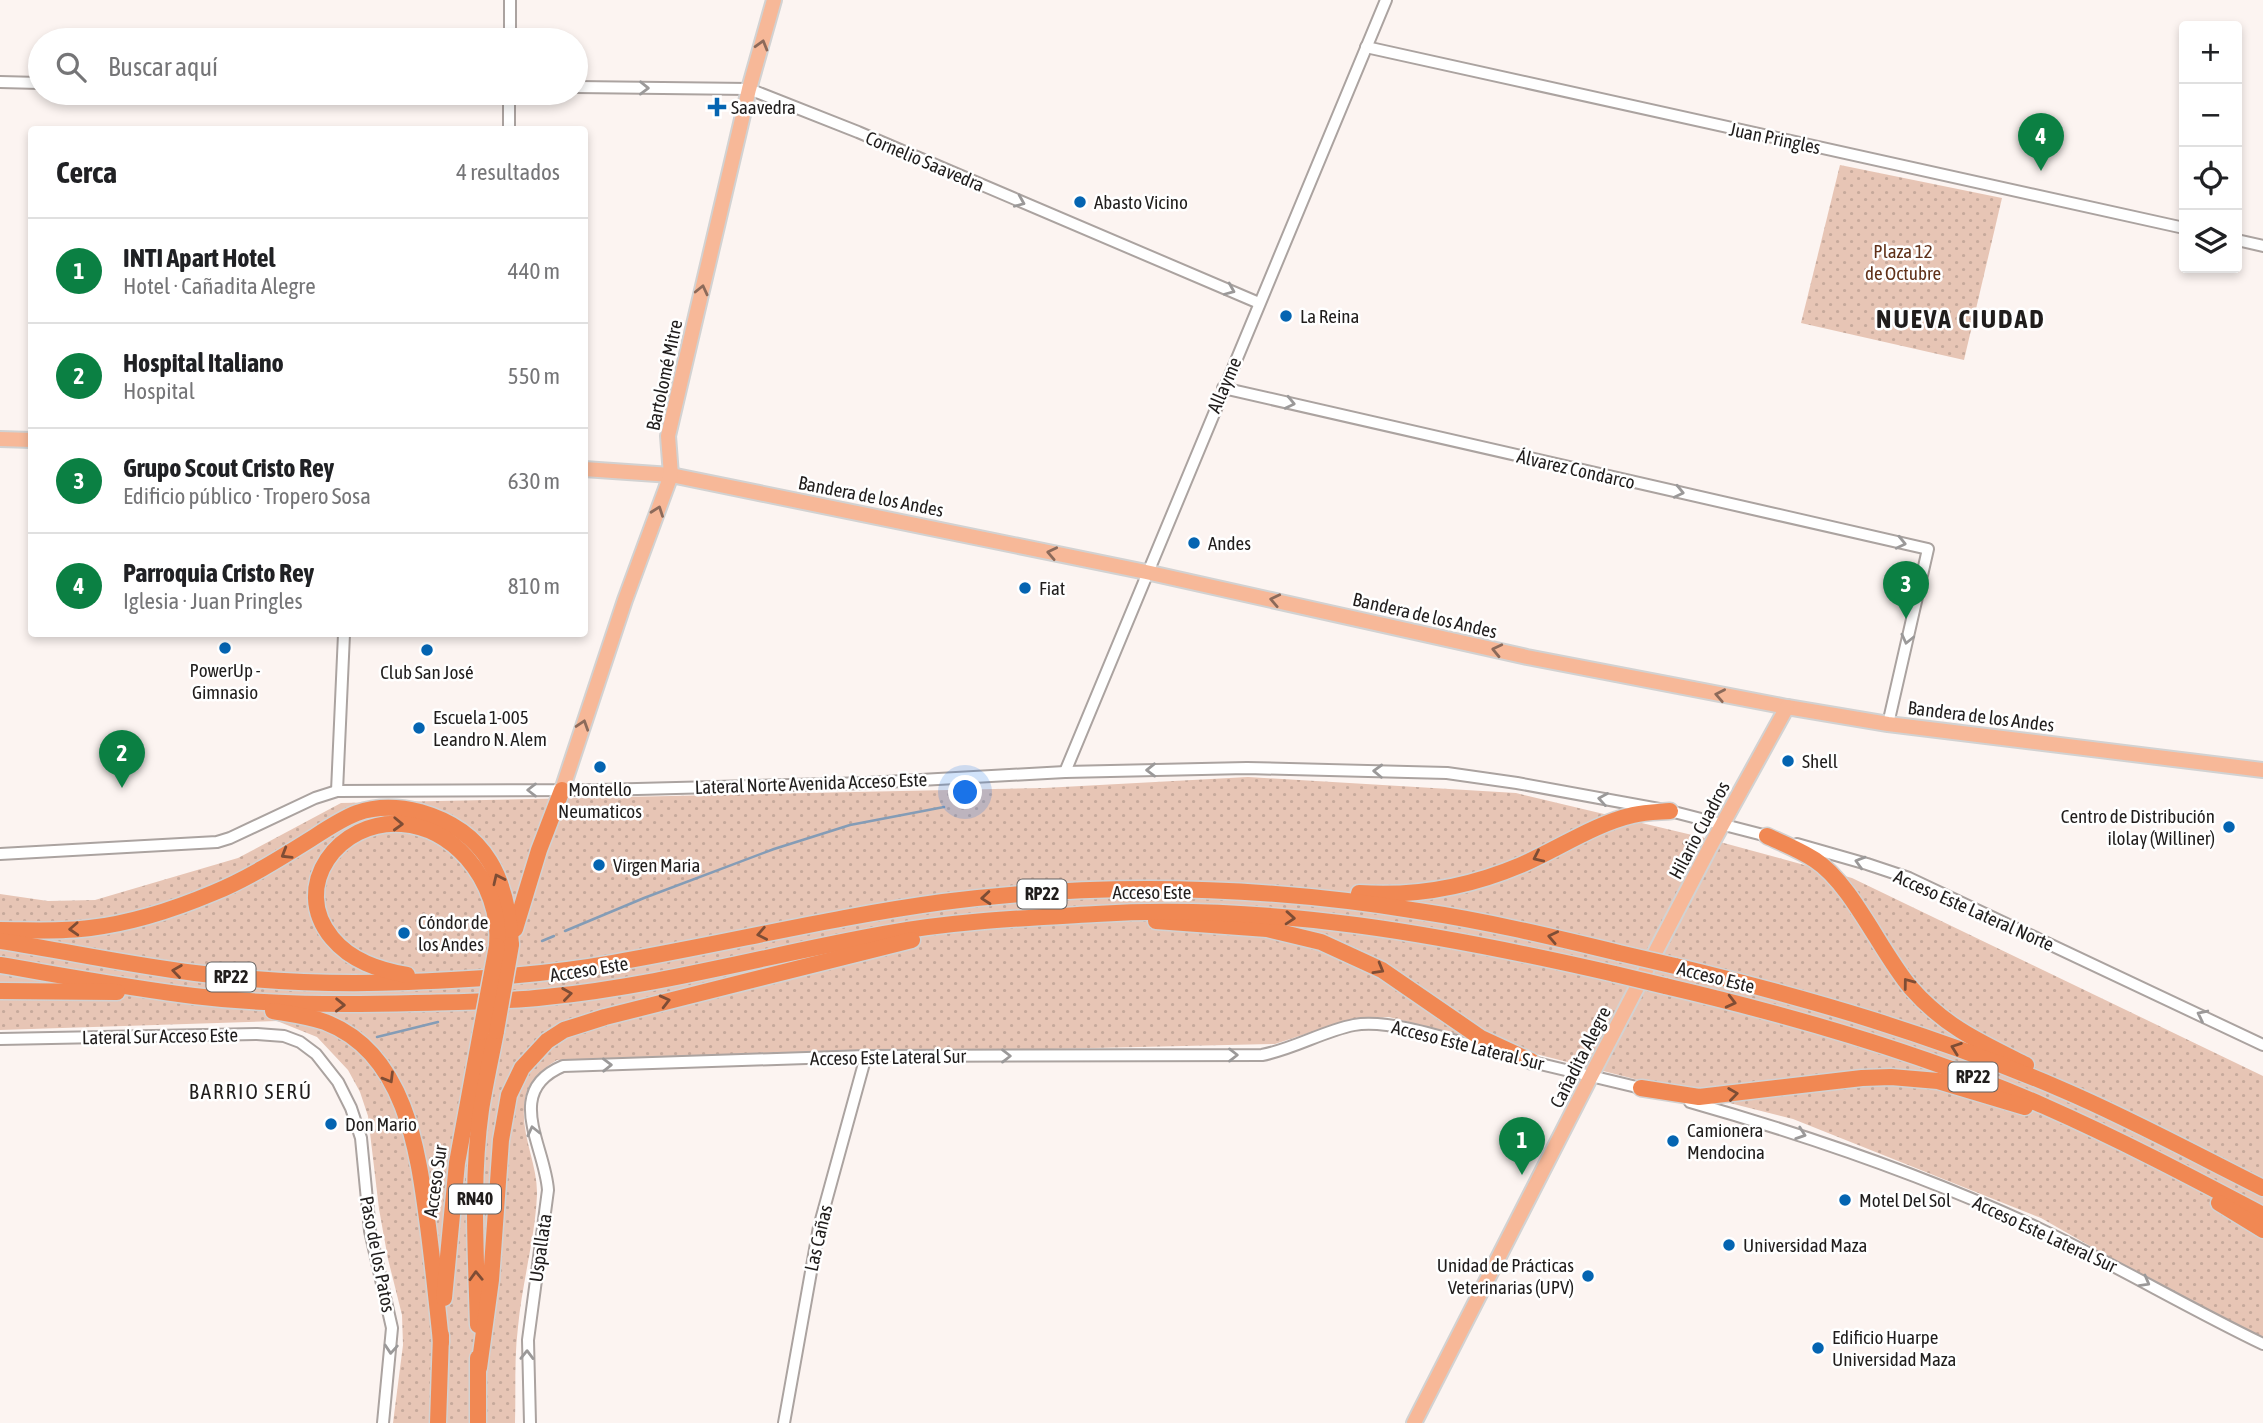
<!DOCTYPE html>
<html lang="es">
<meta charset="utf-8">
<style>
body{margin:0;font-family:"Asap Condensed",sans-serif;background:#f2f2f2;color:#202124}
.controls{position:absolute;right:21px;top:21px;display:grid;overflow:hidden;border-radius:7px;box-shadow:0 4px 10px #0003}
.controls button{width:63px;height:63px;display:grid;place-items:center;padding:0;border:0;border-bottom:2px solid #e0e0e0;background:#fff;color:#202124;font:35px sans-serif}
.you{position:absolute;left:966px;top:793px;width:24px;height:24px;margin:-18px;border:5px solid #fff;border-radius:50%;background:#1a73e8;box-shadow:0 0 0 10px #1a73e833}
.badge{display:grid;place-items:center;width:46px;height:46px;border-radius:50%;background:#0b8043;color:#fff;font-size:23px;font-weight:700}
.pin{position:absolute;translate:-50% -58px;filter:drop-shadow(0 2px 4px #0008)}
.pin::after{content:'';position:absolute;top:37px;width:24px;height:21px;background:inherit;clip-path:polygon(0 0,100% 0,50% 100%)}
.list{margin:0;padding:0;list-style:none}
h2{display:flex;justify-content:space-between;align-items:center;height:91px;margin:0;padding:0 28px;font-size:30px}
h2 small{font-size:23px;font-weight:400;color:#757577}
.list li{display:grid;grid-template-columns:46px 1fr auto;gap:21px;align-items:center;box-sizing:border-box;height:105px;padding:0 28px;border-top:2px solid #e0e0e0}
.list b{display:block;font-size:26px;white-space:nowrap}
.list p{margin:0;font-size:23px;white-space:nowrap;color:#757577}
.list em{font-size:23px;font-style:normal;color:#757577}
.icon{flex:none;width:38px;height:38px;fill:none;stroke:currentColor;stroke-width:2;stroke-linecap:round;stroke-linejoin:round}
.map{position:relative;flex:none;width:2263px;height:1423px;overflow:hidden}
.search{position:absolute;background:#fff;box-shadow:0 4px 10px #0003;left:28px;top:28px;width:560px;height:77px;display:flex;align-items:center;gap:18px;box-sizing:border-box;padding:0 24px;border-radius:38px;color:#757577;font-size:26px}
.panel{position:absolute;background:#fff;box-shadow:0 4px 10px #0003;left:28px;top:126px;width:560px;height:511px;border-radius:7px}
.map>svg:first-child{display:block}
.green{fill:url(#green-dots)}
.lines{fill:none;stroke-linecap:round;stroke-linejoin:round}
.stream{stroke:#849cb6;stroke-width:2.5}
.minor-casing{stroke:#aba3a0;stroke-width:14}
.major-casing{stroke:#d2d2d2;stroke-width:18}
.highway-casing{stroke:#d2d2d2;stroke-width:19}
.minor{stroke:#fff;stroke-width:10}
.major{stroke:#f7b898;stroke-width:14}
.highway{stroke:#f18853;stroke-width:16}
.highway-bridge-casing{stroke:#d2d2d2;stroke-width:19;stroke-linecap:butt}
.highway-bridge{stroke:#f18853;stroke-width:16}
.oneway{stroke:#8c6a5a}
.oneway2{stroke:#9b9999}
.oneway3{stroke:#7e4d35}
.poi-dot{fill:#0464b1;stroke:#fff;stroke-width:2.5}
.labels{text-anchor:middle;stroke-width:5;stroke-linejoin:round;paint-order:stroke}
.shield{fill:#fff;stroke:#636160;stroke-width:2}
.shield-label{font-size:18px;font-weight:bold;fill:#201d1c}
.poi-label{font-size:19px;fill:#201d1c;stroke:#fff;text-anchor:start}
.street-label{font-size:19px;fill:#201d1c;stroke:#fff}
.park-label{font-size:19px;fill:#603119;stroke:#fff}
.neighbourhood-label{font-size:21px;letter-spacing:2px;fill:#201d1c;stroke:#fff}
.district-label{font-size:26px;font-weight:bold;letter-spacing:2px;fill:#201d1c;stroke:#fff}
</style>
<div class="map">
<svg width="2263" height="1423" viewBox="0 0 2263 1423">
<defs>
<pattern id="green-dots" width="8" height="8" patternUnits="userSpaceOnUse" patternTransform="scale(1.75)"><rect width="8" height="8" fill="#e7c5b5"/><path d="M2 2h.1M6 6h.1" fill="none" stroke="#c6a99b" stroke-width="1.8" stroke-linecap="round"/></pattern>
</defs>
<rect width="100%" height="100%" fill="#fcf4f1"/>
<g class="green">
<polygon points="1840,165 2002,198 1964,360 1801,323"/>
<path d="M1248 777 1516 793 1709 839 1852 878 2263 1076V1341L2218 1319 2041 1218 1793 1119 1389 1017 1348 1020 1275 1044 557 1060C541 1070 528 1081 525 1100 519 1133 538 1163 537 1195 535 1239 522 1283 518 1327 514 1358 516 1391 515 1423H393L403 1345 402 1315 388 1259 379 1209 368 1116 360 1092 348 1070 317 1037 277 1021 0 1030V894L48 901 95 900 238 858 341 803 1044 788Z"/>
</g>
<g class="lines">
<g class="stream">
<polyline points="565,931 644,898 774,849 850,825 944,807"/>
<polyline points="542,941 554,936"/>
<polyline points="377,1037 438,1022"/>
</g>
<defs>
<g id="minor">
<polyline points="510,40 510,0"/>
<polyline points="1366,47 2184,228"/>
<polyline points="0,82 40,83"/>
<polyline points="576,87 749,89 858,132 1259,303"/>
<polyline points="509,130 509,93"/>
<polyline points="2237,240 2263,246"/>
<polyline points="1223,388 1928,549 1888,724"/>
<polyline points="1065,772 1386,0"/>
<polyline points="337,791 344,634"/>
<polyline points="1797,844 1867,864 1909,878 2263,1045"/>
<polyline points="0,854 217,842 230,838 315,798 337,791 598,790 867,783 1065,772 1247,768 1447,773 1517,783 1670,811 1771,837"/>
<polyline points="0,1039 257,1034 284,1036 300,1042 316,1054 338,1082 351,1108 361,1138 370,1231 392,1328 383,1423"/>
<polyline points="1524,1060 1645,1089"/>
<path d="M1690 1102C1810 1136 1928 1177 2040 1229 2116 1265 2188 1308 2263 1344"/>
<path d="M530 1423 528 1340 548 1190C545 1146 503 1091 563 1066L866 1056 1262 1055C1294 1049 1323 1031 1354 1025 1393 1018 1462 1044 1502 1054"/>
<polyline points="784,1423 819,1227 866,1056"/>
</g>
<g id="major">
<polyline points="0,439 32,440"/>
<polyline points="584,469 671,475 1146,572 1527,657 1787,707 1888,724 2263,770"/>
<polyline points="562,790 625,600 671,475 668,436 749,89 774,0"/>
<polyline points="1414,1423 1591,1076 1711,845 1787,707"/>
</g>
<g id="highway">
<path d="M1767 836C1782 843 1800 850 1815 860 1852 884 1881 953 1911 988 1945 1027 1982 1043 2026 1065"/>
<path d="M1359 893C1416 897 1469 887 1521 865 1558 849 1594 824 1633 815 1646 812 1658 812 1670 811"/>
<polyline points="1156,921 1267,929 1321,942 1382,970 1481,1038 1531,1061"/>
<polyline points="515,929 539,850 562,790"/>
<path d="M0 930C30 930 61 932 90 928 132 923 175 909 213 893 247 879 279 859 311 839 325 830 341 819 357 813 377 806 400 807 420 812 487 831 508 880 511 945"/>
<path d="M0 941C65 951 129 965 195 973 265 982 336 985 408 982 476 979 545 975 612 963 723 944 832 917 943 902 1100 882 1263 886 1418 911 1486 921 1553 937 1619 953"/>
<path d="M0 965C65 976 129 988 194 996 268 1005 341 1005 415 1003 459 1002 503 1002 546 997 659 986 772 954 884 934 953 921 1026 918 1096 914 1272 903 1445 935 1615 974"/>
<path d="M1675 966C1808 998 1938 1036 2063 1090 2131 1119 2197 1155 2263 1188"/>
<path d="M407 975C379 970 351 961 332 938 289 886 339 819 402 824 428 826 450 839 467 858 488 882 500 915 497 946"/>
<path d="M1665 986C1794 1016 1923 1053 2044 1106 2119 1139 2191 1177 2263 1215"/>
<polyline points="0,991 117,992"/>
<path d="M273 1011C291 1014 308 1016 325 1022 406 1053 418 1151 428 1226 433 1265 437 1303 441 1342"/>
<polyline points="1641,1088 1699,1097 1862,1078 1891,1077 1938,1081 2025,1107"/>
<polyline points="2219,1203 2263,1230"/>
<polyline points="444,1298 457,1163 481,1032"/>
<path d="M478 1325C476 1254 471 1181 481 1110 485 1084 491 1058 496 1031"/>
<polyline points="479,1368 491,1280 501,1140 509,1095 522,1068 547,1041 564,1030 605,1017 912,940"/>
<polyline points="438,1423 441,1335"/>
<polyline points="478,1423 478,1358"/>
</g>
</defs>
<use href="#minor" class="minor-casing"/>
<use href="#major" class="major-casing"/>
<use href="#highway" class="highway-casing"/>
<use href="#minor" class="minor"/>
<use href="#major" class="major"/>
<use href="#highway" class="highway"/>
<defs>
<g id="highway-bridge">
<polyline points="1619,953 1675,966"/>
<polyline points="1615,974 1665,986"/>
<polyline points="496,1031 511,945"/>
<polyline points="481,1032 497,946"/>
</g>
</defs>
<use href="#highway-bridge" class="highway-bridge-casing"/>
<use href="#highway-bridge" class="highway-bridge"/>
</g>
<defs><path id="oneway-chevron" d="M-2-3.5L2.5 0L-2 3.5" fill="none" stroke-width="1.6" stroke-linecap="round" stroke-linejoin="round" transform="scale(1.75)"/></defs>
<g class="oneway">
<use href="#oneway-chevron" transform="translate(762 45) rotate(-74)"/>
<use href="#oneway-chevron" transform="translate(702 290) rotate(-77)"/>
<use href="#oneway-chevron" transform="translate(658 511) rotate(-70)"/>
<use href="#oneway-chevron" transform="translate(1052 553) rotate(-168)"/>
<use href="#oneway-chevron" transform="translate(1275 600) rotate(-168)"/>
<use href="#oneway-chevron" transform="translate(1497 650) rotate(-167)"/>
<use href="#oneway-chevron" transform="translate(1720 695) rotate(-169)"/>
<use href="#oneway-chevron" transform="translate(583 725) rotate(-72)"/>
</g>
<g class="oneway2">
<use href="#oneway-chevron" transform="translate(644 88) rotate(1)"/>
<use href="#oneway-chevron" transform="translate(1020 202) rotate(23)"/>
<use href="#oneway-chevron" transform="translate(1230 290) rotate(23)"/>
<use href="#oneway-chevron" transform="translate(1290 403) rotate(13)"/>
<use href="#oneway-chevron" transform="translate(1679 492) rotate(13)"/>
<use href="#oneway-chevron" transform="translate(1901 543) rotate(13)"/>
<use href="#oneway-chevron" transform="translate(1907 639) rotate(103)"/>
<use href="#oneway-chevron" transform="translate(1151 770) rotate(179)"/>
<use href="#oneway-chevron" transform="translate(1378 771) rotate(-178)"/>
<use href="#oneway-chevron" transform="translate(532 790) rotate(-180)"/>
<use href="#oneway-chevron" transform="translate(1603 799) rotate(-170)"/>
<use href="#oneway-chevron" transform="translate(1860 862) rotate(-164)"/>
<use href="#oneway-chevron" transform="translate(2202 1015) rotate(-154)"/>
<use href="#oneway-chevron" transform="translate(1233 1055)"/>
<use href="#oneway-chevron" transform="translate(1006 1056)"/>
<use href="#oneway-chevron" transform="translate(607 1065) rotate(-1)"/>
<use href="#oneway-chevron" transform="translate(533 1131) rotate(-103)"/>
<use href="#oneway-chevron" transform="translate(1801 1134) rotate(19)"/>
<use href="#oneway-chevron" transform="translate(2145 1282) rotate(29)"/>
<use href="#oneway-chevron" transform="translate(391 1349) rotate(94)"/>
<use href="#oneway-chevron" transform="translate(527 1355) rotate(-89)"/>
</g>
<g class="oneway3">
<use href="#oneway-chevron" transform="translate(398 824) rotate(2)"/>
<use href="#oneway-chevron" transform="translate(286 854) rotate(149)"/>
<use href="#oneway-chevron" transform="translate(1538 857) rotate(155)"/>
<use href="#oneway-chevron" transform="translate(498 879) rotate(-115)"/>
<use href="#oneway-chevron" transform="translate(986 898) rotate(175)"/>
<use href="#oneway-chevron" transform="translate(1290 918) rotate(4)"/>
<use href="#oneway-chevron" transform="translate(74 929) rotate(177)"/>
<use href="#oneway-chevron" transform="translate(762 934) rotate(169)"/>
<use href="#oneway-chevron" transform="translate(1553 937) rotate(-168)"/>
<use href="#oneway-chevron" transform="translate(1379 969) rotate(30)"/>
<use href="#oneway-chevron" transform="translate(177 971) rotate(-172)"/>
<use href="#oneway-chevron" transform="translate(1908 983) rotate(-127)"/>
<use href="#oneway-chevron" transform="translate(567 994) rotate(-8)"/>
<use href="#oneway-chevron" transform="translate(665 1001) rotate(-14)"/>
<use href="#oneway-chevron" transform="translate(1731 1002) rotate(14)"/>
<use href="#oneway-chevron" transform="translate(340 1005) rotate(1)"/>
<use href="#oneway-chevron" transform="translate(1956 1048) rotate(-160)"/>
<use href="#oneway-chevron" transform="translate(389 1078) rotate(59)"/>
<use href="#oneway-chevron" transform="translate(1733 1094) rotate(-8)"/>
<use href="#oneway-chevron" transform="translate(476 1276) rotate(-92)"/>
</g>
<g class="poi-dot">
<path d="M713.5 96.5h7v7h7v7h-7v7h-7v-7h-7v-7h7z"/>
<circle cx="1080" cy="202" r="7"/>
<circle cx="1286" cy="316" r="7"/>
<circle cx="1194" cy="543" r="7"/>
<circle cx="1025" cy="588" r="7"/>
<circle cx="225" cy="648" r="7"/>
<circle cx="427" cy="650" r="7"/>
<circle cx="419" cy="728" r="7"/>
<circle cx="1788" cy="761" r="7"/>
<circle cx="600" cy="767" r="7"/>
<circle cx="2229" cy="827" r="7"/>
<circle cx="599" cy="865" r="7"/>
<circle cx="404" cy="933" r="7"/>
<circle cx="331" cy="1124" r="7"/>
<circle cx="1673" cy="1141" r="7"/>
<circle cx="1845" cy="1200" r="7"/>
<circle cx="1729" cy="1245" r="7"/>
<circle cx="1588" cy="1276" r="7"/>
<circle cx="1818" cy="1348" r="7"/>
</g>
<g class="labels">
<g class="shield">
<rect x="1017.5" y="879.5" width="49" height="29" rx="5"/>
<rect x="206.5" y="962.5" width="49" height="29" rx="5"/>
<rect x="1948.5" y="1062.5" width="49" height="29" rx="5"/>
<rect x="449" y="1184.5" width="52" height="29" rx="5"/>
</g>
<g class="shield-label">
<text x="1042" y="900">RP22</text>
<text x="231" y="983">RP22</text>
<text x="1973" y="1083">RP22</text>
<text x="475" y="1205">RN40</text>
</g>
<g class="poi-label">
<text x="731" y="114">Saavedra</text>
<text x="1094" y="209">Abasto Vicino</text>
<text x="1300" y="323">La Reina</text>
<text x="1208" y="550">Andes</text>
<text x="1039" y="595">Fiat</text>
<text x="225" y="677" text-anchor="middle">PowerUp -<tspan x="225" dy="22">Gimnasio</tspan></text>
<text x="427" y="679" text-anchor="middle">Club San José</text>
<text x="433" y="724">Escuela 1-005<tspan x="433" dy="22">Leandro N. Alem</tspan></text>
<text x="1802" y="768">Shell</text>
<text x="600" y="796" text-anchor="middle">Montello<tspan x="600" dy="22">Neumaticos</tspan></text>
<text x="2215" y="823" text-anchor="end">Centro de Distribución<tspan x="2215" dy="22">ilolay (Williner)</tspan></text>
<text x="613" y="872">Virgen Maria</text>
<text x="418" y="929">Cóndor de<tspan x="418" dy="22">los Andes</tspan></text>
<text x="345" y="1131">Don Mario</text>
<text x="1687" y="1137">Camionera<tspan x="1687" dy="22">Mendocina</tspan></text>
<text x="1859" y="1207">Motel Del Sol</text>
<text x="1743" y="1252">Universidad Maza</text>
<text x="1574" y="1272" text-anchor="end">Unidad de Prácticas<tspan x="1574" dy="22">Veterinarias (UPV)</tspan></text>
<text x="1832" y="1344">Edificio Huarpe<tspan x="1832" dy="22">Universidad Maza</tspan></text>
</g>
<g class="street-label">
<text transform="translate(1775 138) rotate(12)" y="7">Juan Pringles</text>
<text transform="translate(925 161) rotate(23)" y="7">Cornelio Saavedra</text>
<text transform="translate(664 375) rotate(-78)" y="7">Bartolomé Mitre</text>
<text transform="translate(1224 385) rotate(-67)" y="7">Allayme</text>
<text transform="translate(1576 469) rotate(13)" y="7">Álvarez Condarco</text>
<text transform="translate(871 496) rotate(11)" y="7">Bandera de los Andes</text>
<text transform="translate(1425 615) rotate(13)" y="7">Bandera de los Andes</text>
<text transform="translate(1981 716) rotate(7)" y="7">Bandera de los Andes</text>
<text transform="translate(811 783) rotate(-2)" y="7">Lateral Norte Avenida Acceso Este</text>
<text transform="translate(1699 830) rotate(-62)" y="7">Hilario Cuadros</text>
<text x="1152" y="899">Acceso Este</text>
<text transform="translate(1974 910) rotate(24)" y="7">Acceso Este Lateral Norte</text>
<text transform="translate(589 969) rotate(-9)" y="7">Acceso Este</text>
<text transform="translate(1716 977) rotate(14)" y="7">Acceso Este</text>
<text transform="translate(160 1036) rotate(-1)" y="7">Lateral Sur Acceso Este</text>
<text transform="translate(1468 1045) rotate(14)" y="7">Acceso Este Lateral Sur</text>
<text transform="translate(888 1057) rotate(-1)" y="7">Acceso Este Lateral Sur</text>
<text transform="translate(1580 1057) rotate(-63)" y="7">Cañadita Alegre</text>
<text transform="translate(435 1181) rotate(-82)" y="7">Acceso Sur</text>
<text transform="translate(2045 1234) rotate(25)" y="7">Acceso Este Lateral Sur</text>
<text transform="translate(818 1238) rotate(-77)" y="7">Las Cañas</text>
<text transform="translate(540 1248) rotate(-82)" y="7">Uspallata</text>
<text transform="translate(378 1254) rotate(79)" y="7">Paso de los Patos</text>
</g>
<g class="park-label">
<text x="1903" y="258">Plaza 12<tspan x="1903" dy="22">de Octubre</tspan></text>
</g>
<g class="neighbourhood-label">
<text x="251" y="1099">BARRIO SERÚ</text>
</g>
<g class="district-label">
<text x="1961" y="328">NUEVA CIUDAD</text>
</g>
</g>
</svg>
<div class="controls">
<button>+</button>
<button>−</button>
<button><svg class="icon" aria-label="locate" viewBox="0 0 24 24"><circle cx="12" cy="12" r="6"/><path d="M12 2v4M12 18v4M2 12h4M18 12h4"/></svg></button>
<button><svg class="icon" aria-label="layers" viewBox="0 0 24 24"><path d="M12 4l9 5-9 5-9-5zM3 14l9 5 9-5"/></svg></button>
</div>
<div class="you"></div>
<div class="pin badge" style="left:1522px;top:1175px">1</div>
<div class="pin badge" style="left:122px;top:788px">2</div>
<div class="pin badge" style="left:1906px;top:619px">3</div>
<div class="pin badge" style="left:2041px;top:171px">4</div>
<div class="search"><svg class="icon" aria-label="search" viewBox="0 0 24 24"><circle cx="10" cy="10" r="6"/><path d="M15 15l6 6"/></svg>Buscar aquí</div>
<section class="panel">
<h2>Cerca<small>4 resultados</small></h2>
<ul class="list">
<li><span class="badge">1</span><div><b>INTI Apart Hotel</b><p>Hotel · Cañadita Alegre</p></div><em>440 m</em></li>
<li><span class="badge">2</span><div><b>Hospital Italiano</b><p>Hospital</p></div><em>550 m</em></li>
<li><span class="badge">3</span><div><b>Grupo Scout Cristo Rey</b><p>Edificio público · Tropero Sosa</p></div><em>630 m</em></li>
<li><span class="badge">4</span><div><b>Parroquia Cristo Rey</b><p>Iglesia · Juan Pringles</p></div><em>810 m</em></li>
</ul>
</section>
</div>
